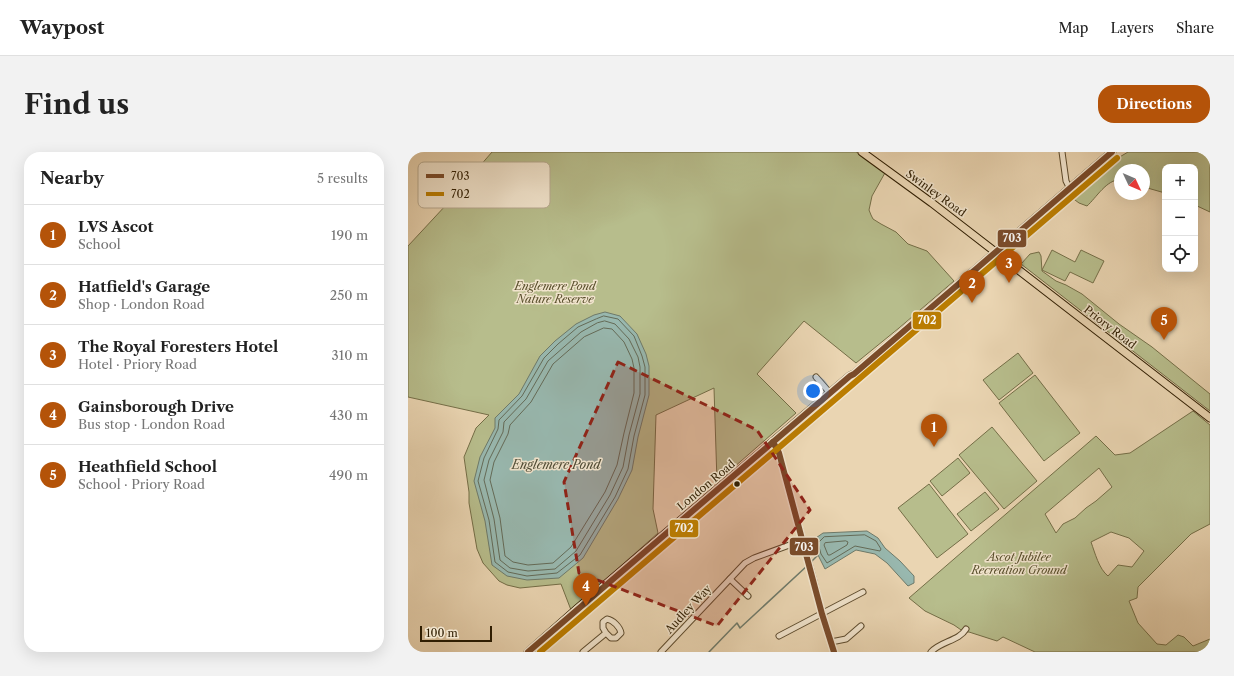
<!DOCTYPE html>
<meta charset="utf-8">
<style>
body{margin:0;font-family:"Libre Caslon Text",serif;background:#f2f2f2;color:#222}
.controls{position:absolute;right:12px;top:12px;display:grid;overflow:hidden;border-radius:8px;box-shadow:0 4px 16px #0002}
.controls button{width:36px;height:36px;display:grid;place-items:center;padding:0;border:0;border-bottom:1px solid #e0e0e0;background:#fff;color:#222;font:20px sans-serif}
.compass{position:absolute;left:706px;top:12px;width:36px;height:36px;border-radius:50%;background:#fff;box-shadow:0 4px 16px #0002;rotate:134deg}
.scale{position:absolute;left:12px;bottom:10px;width:72px;box-sizing:border-box;padding-left:4px;border:2px solid #301e02;border-top:0;font-size:11px;line-height:14px;white-space:nowrap;color:#301e02;-webkit-text-stroke:3px #f1e4cd;paint-order:stroke}
.you{position:absolute;left:405px;top:239px;width:14px;height:14px;margin:-10px;border:3px solid #fff;border-radius:50%;background:#1a73e8;box-shadow:0 0 0 6px #1a73e833}
.badge{display:grid;place-items:center;width:26px;height:26px;border-radius:50%;background:#b45309;color:#fff;font-size:13px;font-weight:700}
.pin{position:absolute;translate:-50% -33px;filter:drop-shadow(0 1px 2px #0008)}
.pin::after{content:'';position:absolute;top:21px;width:14px;height:12px;background:inherit;clip-path:polygon(0 0,100% 0,50% 100%)}
.list{margin:0;padding:0;list-style:none}
h2{display:flex;justify-content:space-between;align-items:center;height:52px;margin:0;padding:0 16px;font-size:17px}
h2 small{font-size:13px;font-weight:400;color:#767676}
.list li{display:grid;grid-template-columns:26px 1fr auto;gap:12px;align-items:center;box-sizing:border-box;height:60px;padding:0 16px;border-top:1px solid #e0e0e0}
.list b{display:block;font-size:15px;white-space:nowrap}
.list p{margin:0;font-size:13px;white-space:nowrap;color:#767676}
.list em{font-size:13px;font-style:normal;color:#767676}
.icon{flex:none;width:22px;height:22px;fill:none;stroke:currentColor;stroke-width:2;stroke-linecap:round;stroke-linejoin:round}
.map{position:relative;flex:none;width:802px;height:500px;overflow:hidden;border-radius:16px}
header{display:flex;align-items:center;gap:24px;box-sizing:border-box;height:56px;padding:0 20px;background:#fff;border-bottom:1px solid #e0e0e0}
header strong{font-size:19px}
nav{display:flex;gap:22px;margin-inline-start:auto;font-size:14px}
.intro{display:flex;align-items:center;justify-content:space-between;box-sizing:border-box;height:96px;padding:0 24px}
h1{margin:0;font-size:28px}
.button{padding:10px 18px;border-radius:16px;background:#b45309;color:#fff;font-size:14px;font-weight:700}
main{display:flex;gap:24px;padding:0 24px}
aside{flex:1;background:#fff;border-radius:16px;box-shadow:0 4px 16px #0002}
.map>svg:first-child{display:block}
.green{fill:#b7bd8c;stroke:#746e47;fill-rule:evenodd}
.water{fill:#98b8af;stroke:#6e7a6a}
.lines{fill:none;stroke-linecap:round;stroke-linejoin:round}
.shore{stroke:#646b58;stroke-width:1}
.stream{stroke:#6e7a6a;stroke-width:1.5}
.minor-casing{stroke:#5e4c2e;stroke-width:7}
.major-casing{stroke:#301e02;stroke-width:9}
.minor{stroke:#f1e4cd;stroke-width:5}
.major{stroke:#ead5b2;stroke-width:7}
.bus-1-casing{stroke:#f1e4cd;stroke-width:9}
.bus-2-casing{stroke:#f1e4cd;stroke-width:9}
.bus-1{stroke:#7a4b2a;stroke-width:6}
.bus-2{stroke:#bb7d01;stroke-width:6}
.marked{fill:#8f2418;fill-opacity:0.2;stroke:#8f2418;stroke-width:3;stroke-dasharray:8 5;stroke-linejoin:round}
.bus-dot{fill:#301e02;stroke:#f1e4cd;stroke-width:1.5}
.labels{text-anchor:middle;stroke-width:3;stroke-linejoin:round;paint-order:stroke}
.street-label{font-size:11px;fill:#301e02;stroke:#f1e4cd}
.park-label{font-size:11px;font-style:italic;fill:#584e2b;stroke:#f1e4cd}
.water-label{font-size:12px;font-style:italic;fill:#4f4c36;stroke:#f1e4cd}
.key{fill:#f1e4cd;stroke:#b7a990;stroke-width:1}
.key-label{font-size:11px;fill:#301e02}
.line-badge{stroke:#f1e4cd;stroke-width:1.5}
.badge-label{font-size:11px;text-anchor:middle;font-weight:bold;fill:#fff}
</style>
<header>
<strong>Waypost</strong>
<nav><a>Map</a><a>Layers</a><a>Share</a></nav>
</header>
<div class="intro"><h1>Find us</h1><a class="button">Directions</a></div>
<main>
<aside>
<h2>Nearby<small>5 results</small></h2>
<ul class="list">
<li><span class="badge">1</span><div><b>LVS Ascot</b><p>School</p></div><em>190 m</em></li>
<li><span class="badge">2</span><div><b>Hatfield's Garage</b><p>Shop · London Road</p></div><em>250 m</em></li>
<li><span class="badge">3</span><div><b>The Royal Foresters Hotel</b><p>Hotel · Priory Road</p></div><em>310 m</em></li>
<li><span class="badge">4</span><div><b>Gainsborough Drive</b><p>Bus stop · London Road</p></div><em>430 m</em></li>
<li><span class="badge">5</span><div><b>Heathfield School</b><p>School · Priory Road</p></div><em>490 m</em></li>
</ul>
</aside>
<div class="map">
<svg width="802" height="500" viewBox="0 0 802 500">
<rect width="100%" height="100%" fill="#ead5b2"/>
<filter id="stains"><feTurbulence type="fractalNoise" baseFrequency=".005" numOctaves="4"/><feColorMatrix values="0 0 0 0 .2 0 0 0 0 .09 0 0 0 0 .02 0 0 0 .5 -.17"/></filter>
<radialGradient id="worn" r=".72"><stop offset=".6" stop-color="#630" stop-opacity="0"/><stop offset="1" stop-color="#630" stop-opacity=".3"/></radialGradient>
<g class="green">
<polygon points="84,0 448,0 478,19 464,44 461,58 463,63 465,67 473,72 488,80 500,92 519,99 546,129 491,176 448,211 396,169 349,222 388,261 309,330 306,236 248,263 245,357 250,381 163,458 153,432 112,436 99,433 91,429 75,411 69,397 61,351 61,340 56,305 68,276 81,263 0,245 0,94 39,52"/>
<path d="M720 0H802V60L787 53V15H757V41L736 35V18H712V28C699 27 688 46 679 54L671 51 663 45 705 9Z"/>
<polygon points="644,98 667,110 673,98 696,109 685,131 662,120 657,129 634,118"/>
<polygon points="631,100 633,104 634,119 648,129 658,133 674,142 711,172 744,195 802,242 802,259 613,112 622,102"/>
<polygon points="610,201 625,221 591,248 575,228"/>
<polygon points="627,223 672,281 636,309 591,251"/>
<path d="M785 259 802 273V372L783 382 730 435 729 446 721 449 730 471 749 492 758 493 770 483 776 485 785 494 802 487V500H627L595 485 589 489 561 480H556L546 473 517 459 501 446 688 284 707 303 722 301ZM691 316 704 335 688 349 678 356 667 366 655 372 648 381 637 362ZM703 380 721 386 736 399 724 415 710 413 700 424C691 417 687 401 683 390Z"/>
<polygon points="584,275 629,329 596,357 551,303"/>
<polygon points="550,306 562,321 534,344 522,329"/>
<polygon points="521,332 560,382 529,406 490,356"/>
<polygon points="577,340 591,357 563,379 549,362"/>
</g>
<g class="water">
<polygon points="197,160 212,164 229,182 238,202 241,214 241,243 230,285 224,318 210,347 175,406 151,426 119,428 99,424 84,413 77,369 66,329 72,305 87,276 87,266 111,242 132,204 147,189 168,172 186,163"/>
<polygon points="459,379 470,386 477,396 492,409 506,424 506,431 500,434 479,411 467,402 448,398 417,417 410,403 405,388 415,381"/>
</g>
<g class="lines">
<g class="shore">
<polygon points="196,164 210,167 226,184 234,204 237,215 237,243 226,284 220,317 207,345 172,403 149,421 119,424 100,420 87,410 81,368 70,329 76,306 90,277 91,268 114,244 136,206 150,192 170,175 188,167"/>
<polygon points="197,169 207,172 221,187 230,205 232,215 232,242 221,283 215,315 202,343 168,399 147,417 120,419 102,416 92,408 86,367 76,328 81,308 95,280 96,270 118,247 140,209 173,180 189,171"/>
<polygon points="196,176 204,177 216,190 224,207 226,216 226,241 216,281 209,313 197,340 163,395 145,411 120,413 105,410 97,404 92,366 82,328 86,310 100,282 102,273 123,250 145,212 176,185"/>
<polygon points="457,383 468,389 473,397 472,399 447,394 419,411 413,402 410,391 416,385"/>
<polygon points="438,389 440,390 439,393 422,403 420,403 416,393 417,391"/>
</g>
<g class="stream">
<polyline points="403,410 410,403"/>
<polyline points="301,500 329,471 332,476 400,413"/>
</g>
<defs>
<g id="minor">
<polyline points="654,0 658,29 662,37"/>
<polyline points="408,225 422,241"/>
<polyline points="365,290 371,301 406,429 414,462 426,500"/>
<polyline points="322,427 340,444"/>
<polyline points="371,484 455,440"/>
<polyline points="423,490 438,487 453,474"/>
<path d="M175 500 198 481 203 486H208L213 481C212 475 205 468 199 467L195 470V476L198 481"/>
<polyline points="253,500 337,411 346,406 395,388"/>
<path d="M523 500C533 489 551 489 558 477"/>
</g>
<g id="major">
<polyline points="454,0 524,51 802,266"/>
<polyline points="444,224 704,0"/>
<polyline points="120,500 171,455 442,224 446,222"/>
</g>
</defs>
<use href="#minor" class="minor-casing"/>
<use href="#major" class="major-casing"/>
<use href="#minor" class="minor"/>
<use href="#major" class="major"/>
<defs>
<g id="bus-1">
<polyline points="365,290 371,301 414,462 426,500"/>
<polyline points="120,500 442,224 446,222 704,0"/>
</g>
<polyline id="bus-2" points="132,500 709,6"/>
</defs>
<use href="#bus-1" class="bus-1-casing"/>
<use href="#bus-2" class="bus-2-casing"/>
<use href="#bus-1" class="bus-1"/>
<use href="#bus-2" class="bus-2"/>
</g>
<path class="marked" d="M210 210 349 278 402 358 309 474 171 421 156 330Z"/>
<circle class="bus-dot" cx="329" cy="332" r="3.5"/>
<g class="labels">
<g class="street-label">
<text transform="translate(528 41) rotate(36)" y="4">Swinley Road</text>
<text transform="translate(702 175) rotate(38)" y="4">Priory Road</text>
<text transform="translate(298 333) rotate(-40)" y="4">London Road</text>
<text transform="translate(280 457) rotate(-47)" y="4">Audley Way</text>
</g>
<g class="park-label">
<text x="147" y="138">Englemere Pond<tspan x="147" dy="13">Nature Reserve</tspan></text>
<text x="611" y="409">Ascot Jubilee<tspan x="611" dy="13">Recreation Ground</tspan></text>
</g>
<g class="water-label">
<text x="148" y="317">Englemere Pond</text>
</g>
</g>
<rect x="10" y="10" width="132" height="46" rx="6" class="key"/>
<rect x="18" y="22" width="18" height="4" fill="#7a4b2a"/>
<rect x="18" y="40" width="18" height="4" fill="#bb7d01"/>
<g class="key-label">
<text x="43" y="28">703</text>
<text x="43" y="46">702</text>
</g>
<g class="line-badge">
<rect x="589" y="77" width="30" height="19" rx="4" fill="#7a4b2a"/>
<rect x="504" y="159" width="30" height="19" rx="4" fill="#bb7d01"/>
<rect x="261" y="367" width="30" height="19" rx="4" fill="#bb7d01"/>
<rect x="381" y="385" width="30" height="19" rx="4" fill="#7a4b2a"/>
</g>
<g class="badge-label">
<text x="604" y="90">703</text>
<text x="519" y="172">702</text>
<text x="276" y="380">702</text>
<text x="396" y="399">703</text>
</g>
<rect width="100%" height="100%" filter="url(#stains)"/>
<rect width="100%" height="100%" fill="url(#worn)"/>
</svg>
<div class="controls">
<button>+</button>
<button>−</button>
<button><svg class="icon" aria-label="locate" viewBox="0 0 24 24"><circle cx="12" cy="12" r="6"/><path d="M12 2v4M12 18v4M2 12h4M18 12h4"/></svg></button>
</div>
<svg class="compass" viewBox="-18 -18 36 36"><path d="M0-13l5 13h-10z" fill="#e53935"/><path d="M0 13l5-13h-10z" fill="#767676"/></svg>
<div class="scale">100 m</div>
<div class="you"></div>
<div class="pin badge" style="left:526px;top:295px">1</div>
<div class="pin badge" style="left:564px;top:151px">2</div>
<div class="pin badge" style="left:601px;top:131px">3</div>
<div class="pin badge" style="left:178px;top:454px">4</div>
<div class="pin badge" style="left:756px;top:188px">5</div>
</div>
</main>
